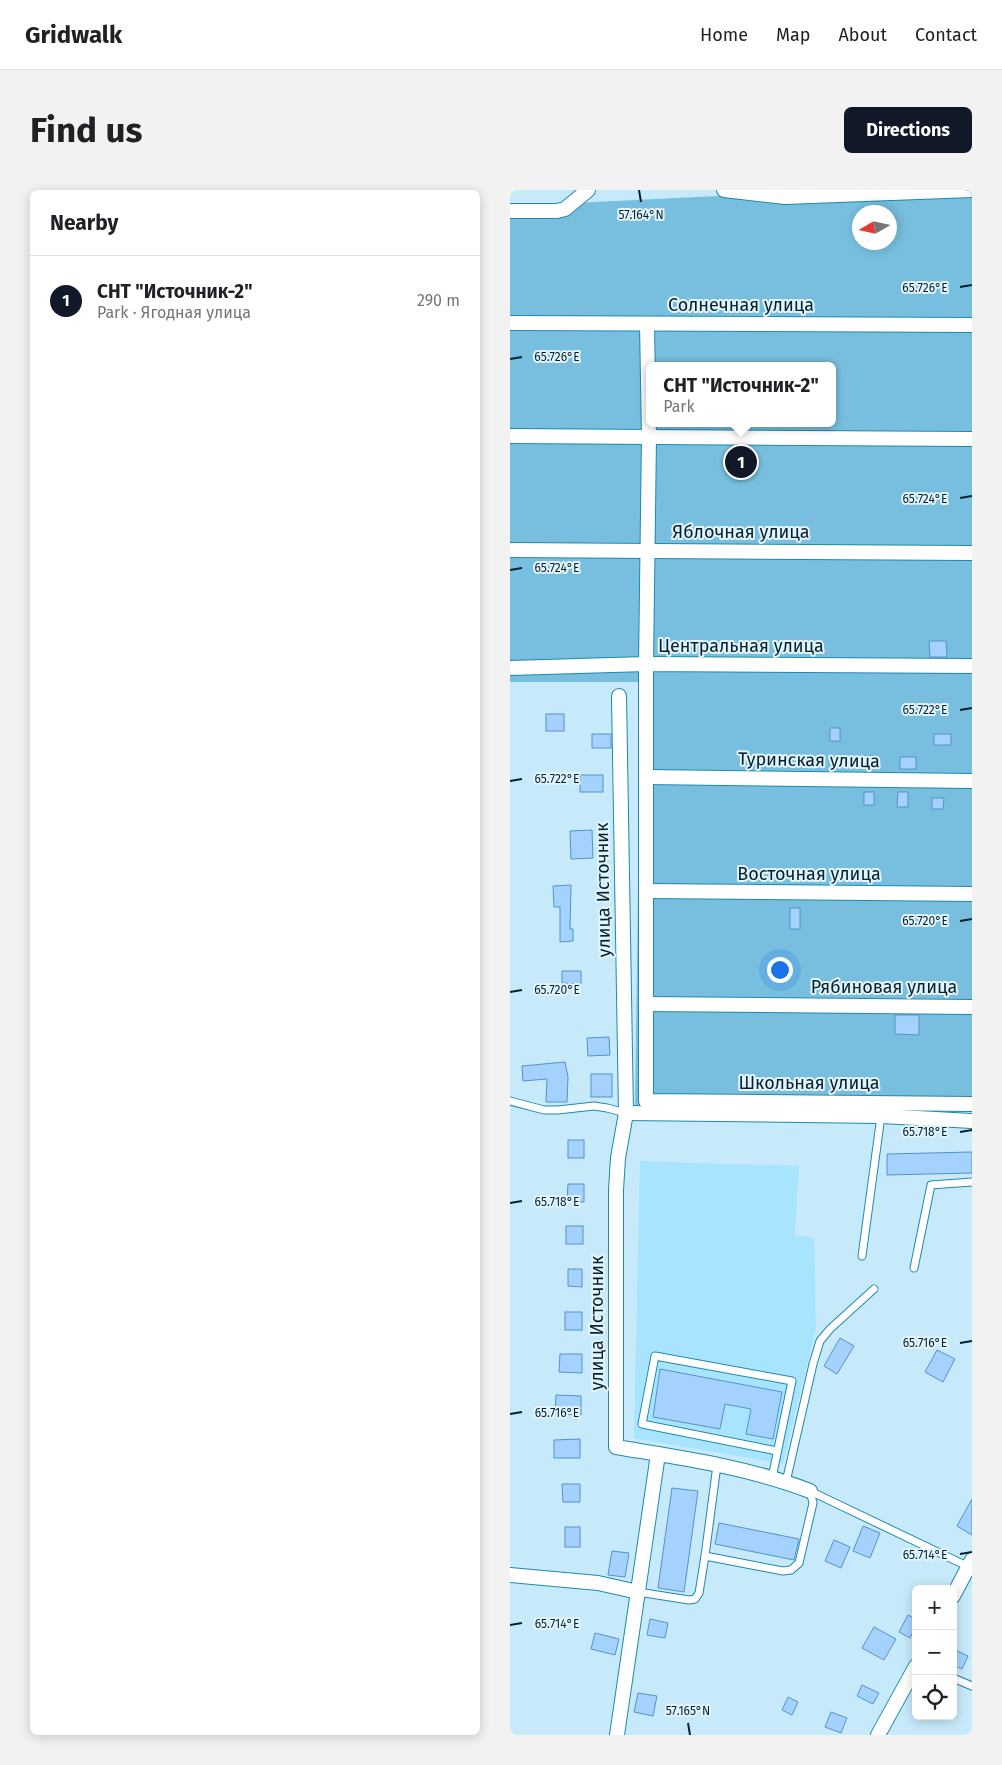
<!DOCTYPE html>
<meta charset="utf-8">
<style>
body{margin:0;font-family:"Fira Sans",sans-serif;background:#f2f2f2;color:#202124}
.controls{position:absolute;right:15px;bottom:15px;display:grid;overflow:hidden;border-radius:8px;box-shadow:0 2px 12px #0003}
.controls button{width:45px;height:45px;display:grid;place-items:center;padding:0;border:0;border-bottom:1px solid #e0e0e0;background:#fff;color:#202124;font:25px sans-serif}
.compass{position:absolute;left:342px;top:15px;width:45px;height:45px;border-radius:50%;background:#fff;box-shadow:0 2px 12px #0003;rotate:261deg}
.you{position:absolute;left:269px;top:779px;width:18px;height:18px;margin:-12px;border:4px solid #fff;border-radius:50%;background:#1a73e8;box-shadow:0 0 0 8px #1a73e833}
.badge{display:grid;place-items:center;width:32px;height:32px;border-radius:50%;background:#111827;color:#fff;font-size:16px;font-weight:700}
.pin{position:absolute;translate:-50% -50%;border:2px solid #fff;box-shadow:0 1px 5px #0006}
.popup{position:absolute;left:136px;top:172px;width:190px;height:65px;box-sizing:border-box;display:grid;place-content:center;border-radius:8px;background:#fff;filter:drop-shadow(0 1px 4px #0005);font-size:16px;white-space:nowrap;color:#757577}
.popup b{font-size:19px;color:#202124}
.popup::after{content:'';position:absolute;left:50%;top:100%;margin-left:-10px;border:10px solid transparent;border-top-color:#fff}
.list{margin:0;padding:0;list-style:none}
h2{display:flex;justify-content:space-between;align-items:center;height:65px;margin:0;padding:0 20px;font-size:21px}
h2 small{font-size:16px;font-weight:400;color:#757577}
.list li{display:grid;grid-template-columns:32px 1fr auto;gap:15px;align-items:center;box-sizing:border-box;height:90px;padding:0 20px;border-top:1px solid #e0e0e0}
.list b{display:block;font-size:19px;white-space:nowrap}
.list p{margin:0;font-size:16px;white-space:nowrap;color:#757577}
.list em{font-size:16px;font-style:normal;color:#757577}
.icon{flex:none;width:28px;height:28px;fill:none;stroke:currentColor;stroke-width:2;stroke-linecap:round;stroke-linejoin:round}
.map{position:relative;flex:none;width:462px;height:1545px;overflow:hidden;border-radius:8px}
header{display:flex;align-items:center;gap:30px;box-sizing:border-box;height:70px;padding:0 25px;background:#fff;border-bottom:1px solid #e0e0e0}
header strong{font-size:24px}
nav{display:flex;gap:28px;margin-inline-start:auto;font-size:18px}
.intro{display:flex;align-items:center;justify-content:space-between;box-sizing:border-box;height:120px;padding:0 30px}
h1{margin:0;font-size:35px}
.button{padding:12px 22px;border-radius:8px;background:#111827;color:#fff;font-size:18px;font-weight:700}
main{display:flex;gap:30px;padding:0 30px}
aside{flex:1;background:#fff;border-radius:8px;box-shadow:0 2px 12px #0003}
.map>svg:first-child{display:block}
.built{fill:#a9e4ff}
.green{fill:#78bfdf;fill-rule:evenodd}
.building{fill:#a5d2fd;stroke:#5492ca}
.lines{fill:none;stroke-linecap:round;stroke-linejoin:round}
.service-casing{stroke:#1e89ae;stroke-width:9}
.minor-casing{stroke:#1e89ae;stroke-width:16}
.service{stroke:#fff;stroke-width:7}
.minor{stroke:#fff;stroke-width:14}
.ticks{fill:none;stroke:#03222e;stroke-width:2}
.labels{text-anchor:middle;stroke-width:4;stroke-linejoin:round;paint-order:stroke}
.street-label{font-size:18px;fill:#03222e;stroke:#e3f4fc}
.ticks-label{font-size:12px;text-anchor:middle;fill:#03222e;stroke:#e3f4fc;stroke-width:4;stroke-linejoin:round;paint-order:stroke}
</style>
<header>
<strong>Gridwalk</strong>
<nav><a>Home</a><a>Map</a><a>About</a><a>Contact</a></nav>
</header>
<div class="intro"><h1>Find us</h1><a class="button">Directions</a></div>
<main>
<aside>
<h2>Nearby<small></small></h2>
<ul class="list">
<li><span class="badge">1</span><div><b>СНТ &quot;Источник-2&quot;</b><p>Park · Ягодная улица</p></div><em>290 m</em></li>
</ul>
</aside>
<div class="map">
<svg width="462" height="1545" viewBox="0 0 462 1545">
<rect width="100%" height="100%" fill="#c7eafa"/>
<polygon class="built" points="130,971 289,976 285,1045 304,1048 306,1138 273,1274 124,1248"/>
<path class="green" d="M332 0H462V921L125 916 131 492H0V13L43 14ZM350 22H380V52H350ZM140 176H322V233H140Z"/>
<g class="building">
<polygon points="419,451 436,451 437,467 420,467"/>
<rect x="36" y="524" width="18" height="17"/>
<rect x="320" y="538" width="10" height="13"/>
<rect x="82" y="544" width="19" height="14"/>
<rect x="424" y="544" width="17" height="11"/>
<rect x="355" y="566" width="13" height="12"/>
<rect x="390" y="567" width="16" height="12"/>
<rect x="70" y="585" width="23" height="17"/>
<rect x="354" y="602" width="10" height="13"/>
<polygon points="388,602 398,602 398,617 387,617"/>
<polygon points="422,608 434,608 433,619 422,619"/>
<polygon points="82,640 83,668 61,669 60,641"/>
<polygon points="61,695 60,739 63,739 63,751 50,752 50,717 44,717 43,696"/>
<rect x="280" y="718" width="10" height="21"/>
<polygon points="52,781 71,781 71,794 52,793"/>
<polygon points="385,825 409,825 409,845 385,844"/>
<polygon points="99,847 100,865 78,866 77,848"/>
<polygon points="55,872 58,887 57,912 36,912 37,889 13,891 12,876"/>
<rect x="81" y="884" width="21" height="23"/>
<rect x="58" y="950" width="16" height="18"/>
<polygon points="462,962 462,983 377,985 377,964"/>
<polygon points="58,994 74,994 74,1012 57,1011"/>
<rect x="56" y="1036" width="17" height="18"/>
<polygon points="58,1079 72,1079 72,1097 58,1096"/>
<rect x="55" y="1122" width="17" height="18"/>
<polygon points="330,1148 344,1156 327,1184 314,1176"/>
<polygon points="427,1160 445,1169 433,1192 415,1182"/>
<polygon points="50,1164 72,1164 72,1183 49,1182"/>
<polygon points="150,1179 272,1202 263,1249 236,1244 241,1219 215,1214 210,1239 143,1227"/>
<polygon points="46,1205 71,1206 71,1225 45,1224"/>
<polygon points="70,1249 70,1268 44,1268 44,1250"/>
<polygon points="52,1294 70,1294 70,1312 53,1312"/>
<polygon points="162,1298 188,1301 174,1402 148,1398"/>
<polygon points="462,1309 462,1345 447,1336"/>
<polygon points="209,1333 289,1349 284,1370 205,1354"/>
<polygon points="353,1336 370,1343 360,1368 343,1361"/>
<rect x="55" y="1337" width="15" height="20"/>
<polygon points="324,1350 340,1357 331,1378 315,1371"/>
<polygon points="102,1361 119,1363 115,1387 98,1385"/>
<polygon points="398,1425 406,1429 406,1436 400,1448 389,1442"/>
<polygon points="140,1429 158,1433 155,1448 137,1445"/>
<polygon points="364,1437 386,1449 374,1470 352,1458"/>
<polygon points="85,1443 109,1449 105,1465 81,1459"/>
<polygon points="443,1459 458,1466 452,1479 443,1475"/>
<polygon points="352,1495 369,1503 363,1514 347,1506"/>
<polygon points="128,1503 147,1506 143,1526 124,1522"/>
<polygon points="278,1507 288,1512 282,1525 272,1520"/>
<polygon points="321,1522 337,1528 331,1543 315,1537"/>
</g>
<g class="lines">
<defs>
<g id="service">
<polyline points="0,911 34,920 48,920 84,916 97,918 116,923"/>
<polyline points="352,1066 371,926"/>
<polyline points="404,1078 421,995 462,992"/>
<polyline points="207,1275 195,1366 273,1381 281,1380 289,1373 303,1313 300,1301"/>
<polyline points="262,1288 282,1191 145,1166 132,1234 267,1261"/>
<polyline points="276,1292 303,1174 310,1151 320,1139 364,1099"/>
<polyline points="300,1301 459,1377"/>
<polyline points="128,1402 179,1410 185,1409 189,1403 195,1366"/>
<polyline points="443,1488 462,1496"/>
</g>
<g id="minor">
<polyline points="214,0 275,7 462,0"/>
<polyline points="0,21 47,21 55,19 78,0"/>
<polyline points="0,133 462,135"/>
<polyline points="137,134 139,247 136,474 136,911 462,914"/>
<polyline points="0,246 462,249"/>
<polyline points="0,360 462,363"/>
<polyline points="0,478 136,474 462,476"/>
<path d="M109 506 116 923 108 968 106 1000V1257C171 1268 238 1277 300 1301"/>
<polyline points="136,587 462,591"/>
<polyline points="136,701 462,704"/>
<polyline points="136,814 462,817"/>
<polyline points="116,923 371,926 462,931"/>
<polyline points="0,1385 88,1393 128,1402"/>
<polyline points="443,1406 462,1370"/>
<polyline points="107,1545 148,1264"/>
<polyline points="368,1545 406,1476"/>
</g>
</defs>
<use href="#service" class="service-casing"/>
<use href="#minor" class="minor-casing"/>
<use href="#service" class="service"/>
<use href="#minor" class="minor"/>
</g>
<path class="ticks" d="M129 0 131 12M450 97 462 95M0 169 12 167M450 308 462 306M0 380 12 378M450 520 462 518M0 591 12 589M450 731 462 729M0 802 12 800M450 942 462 940M0 1013 12 1011M450 1153 462 1151M0 1224 12 1222M450 1364 462 1362M0 1435 12 1433M178 1533 180 1545"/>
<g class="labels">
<g class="street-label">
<text x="231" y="121">Солнечная улица</text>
<text x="231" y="348">Яблочная улица</text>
<text x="231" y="462">Центральная улица</text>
<text transform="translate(299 570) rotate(1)" y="6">Туринская улица</text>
<text x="299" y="690">Восточная улица</text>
<text transform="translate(93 700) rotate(-91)" y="6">улица Источник</text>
<text x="374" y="803">Рябиновая улица</text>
<text x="299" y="899">Школьная улица</text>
<text transform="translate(87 1133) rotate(-90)" y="6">улица Источник</text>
</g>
</g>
<g class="ticks-label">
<text x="131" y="29">57.164°N</text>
<text x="415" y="102">65.726°E</text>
<text x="47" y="171">65.726°E</text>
<text x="415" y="313">65.724°E</text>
<text x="47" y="382">65.724°E</text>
<text x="415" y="524">65.722°E</text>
<text x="47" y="593">65.722°E</text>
<text x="415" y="735">65.720°E</text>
<text x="47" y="804">65.720°E</text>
<text x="415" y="946">65.718°E</text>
<text x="47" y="1016">65.718°E</text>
<text x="415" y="1157">65.716°E</text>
<text x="47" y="1227">65.716°E</text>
<text x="415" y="1369">65.714°E</text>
<text x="47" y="1438">65.714°E</text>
<text x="178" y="1525">57.165°N</text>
</g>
</svg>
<div class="controls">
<button>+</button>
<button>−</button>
<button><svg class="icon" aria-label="locate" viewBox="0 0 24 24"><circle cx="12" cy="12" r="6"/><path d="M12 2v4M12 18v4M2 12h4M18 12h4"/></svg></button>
</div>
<svg class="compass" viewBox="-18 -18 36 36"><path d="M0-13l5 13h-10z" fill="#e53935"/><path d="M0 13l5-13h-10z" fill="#757577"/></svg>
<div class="you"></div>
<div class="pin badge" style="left:231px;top:272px">1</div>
<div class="popup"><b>СНТ &quot;Источник-2&quot;</b>Park</div>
</div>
</main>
